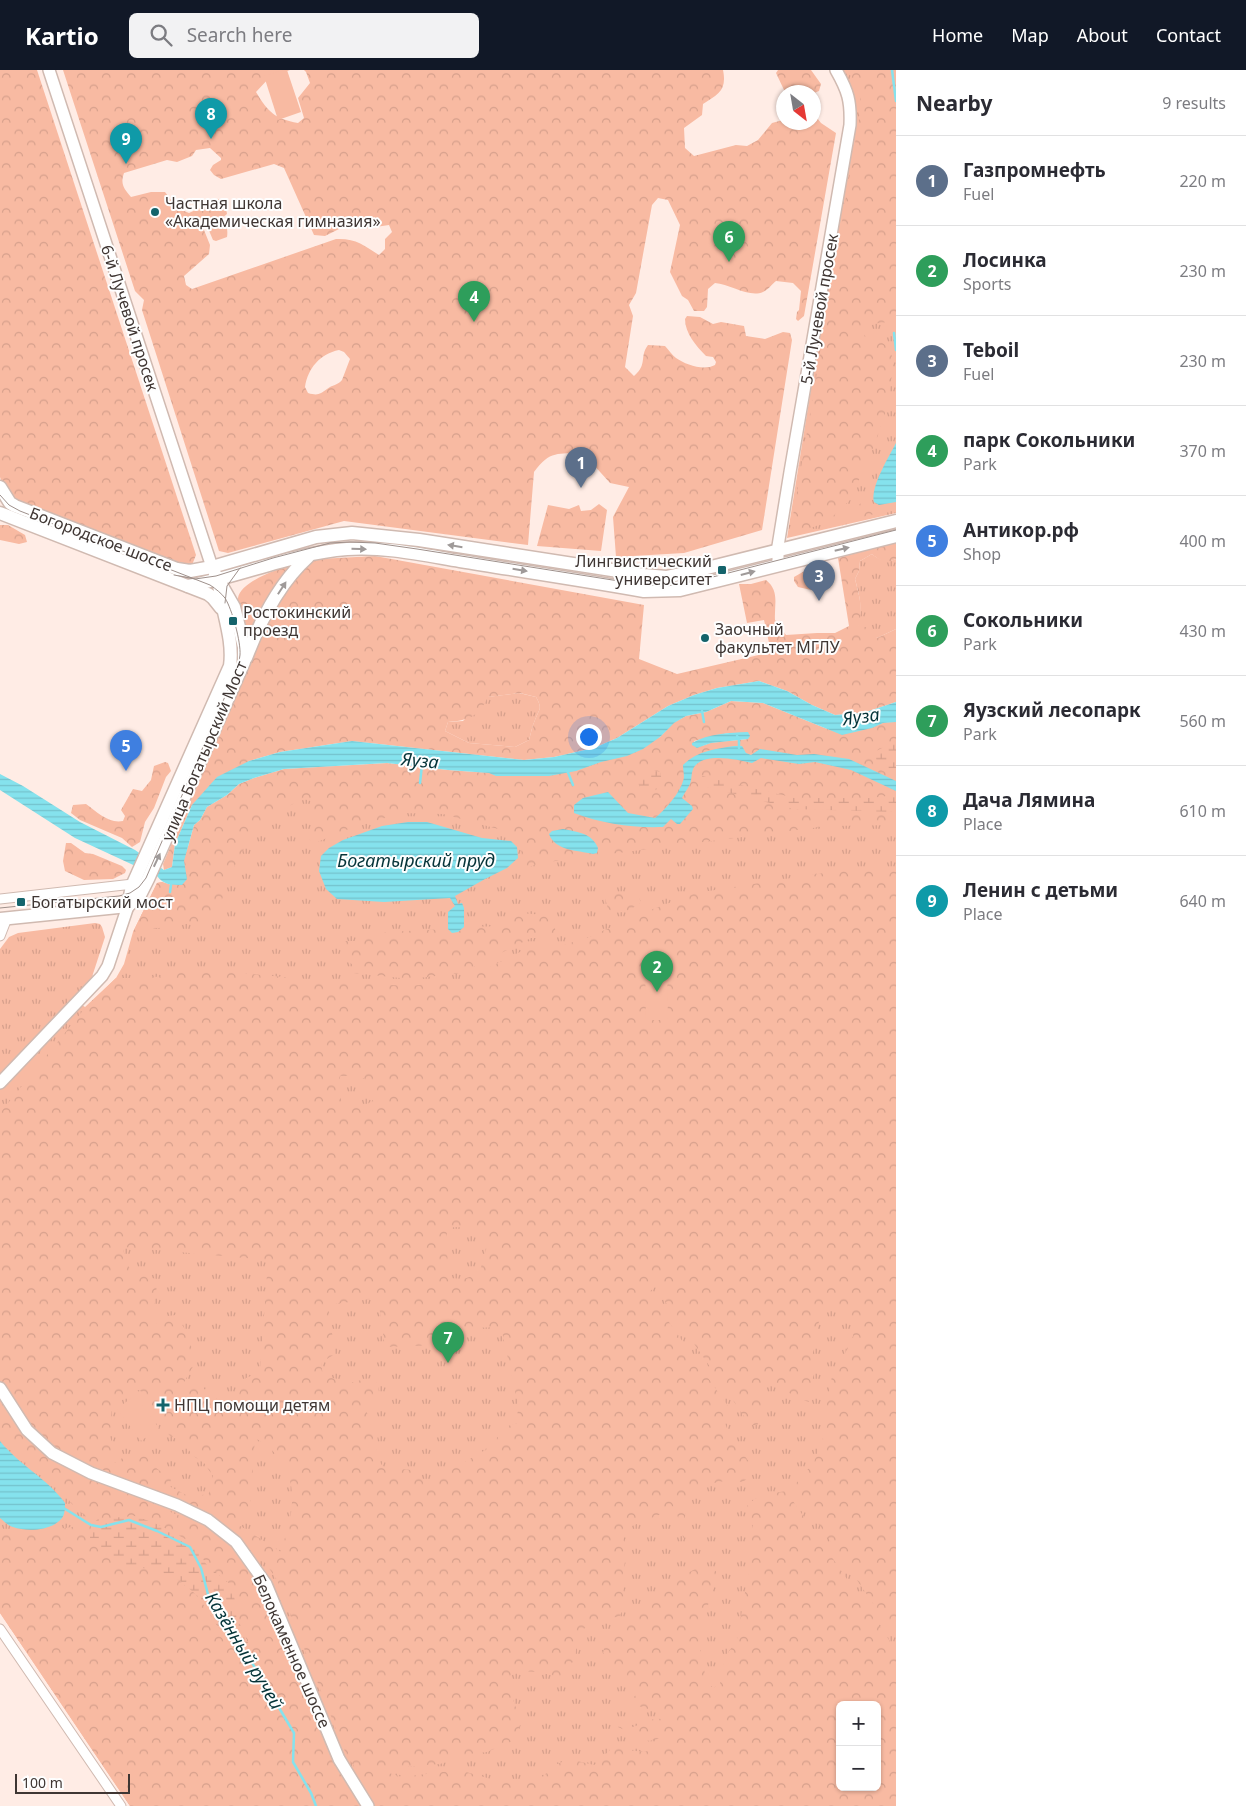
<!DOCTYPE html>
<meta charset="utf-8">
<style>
body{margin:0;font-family:"Noto Sans",sans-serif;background:#f2f2f3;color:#2b2b33}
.controls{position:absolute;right:15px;bottom:15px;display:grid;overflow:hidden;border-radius:8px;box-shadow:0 1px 4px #0004}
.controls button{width:45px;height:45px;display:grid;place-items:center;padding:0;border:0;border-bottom:1px solid #e1e1e2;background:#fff;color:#2b2b33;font:25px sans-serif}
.compass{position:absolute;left:776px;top:15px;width:45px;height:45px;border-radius:50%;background:#fff;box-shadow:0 1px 4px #0004;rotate:149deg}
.scale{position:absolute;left:15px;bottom:12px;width:115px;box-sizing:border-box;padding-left:5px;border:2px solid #3f3633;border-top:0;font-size:14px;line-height:18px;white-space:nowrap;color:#3f3633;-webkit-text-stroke:4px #fefefe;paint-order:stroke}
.you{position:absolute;left:588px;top:666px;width:18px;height:18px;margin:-12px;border:4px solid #fff;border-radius:50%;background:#1a73e8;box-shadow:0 0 0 8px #1a73e833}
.badge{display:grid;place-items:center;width:32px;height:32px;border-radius:50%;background:#111827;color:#fff;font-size:16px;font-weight:700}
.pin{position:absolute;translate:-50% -41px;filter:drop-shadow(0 1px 2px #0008)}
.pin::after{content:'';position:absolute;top:26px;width:18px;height:15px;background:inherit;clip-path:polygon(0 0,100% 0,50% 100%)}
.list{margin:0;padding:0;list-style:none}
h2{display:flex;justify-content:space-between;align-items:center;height:65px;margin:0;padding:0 20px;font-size:21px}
h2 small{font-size:16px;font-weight:400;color:#7c7c81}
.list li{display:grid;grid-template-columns:32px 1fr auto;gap:15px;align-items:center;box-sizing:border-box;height:90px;padding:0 20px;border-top:1px solid #e1e1e2}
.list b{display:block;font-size:19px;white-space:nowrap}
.list p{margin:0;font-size:16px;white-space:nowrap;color:#7c7c81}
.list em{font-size:16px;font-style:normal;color:#7c7c81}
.icon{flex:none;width:28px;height:28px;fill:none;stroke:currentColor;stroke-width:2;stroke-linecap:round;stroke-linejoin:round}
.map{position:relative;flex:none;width:896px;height:1736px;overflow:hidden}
header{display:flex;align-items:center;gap:30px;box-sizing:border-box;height:70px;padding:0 25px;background:#111827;color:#fff}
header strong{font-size:24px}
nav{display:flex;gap:28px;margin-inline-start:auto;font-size:18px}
.search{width:350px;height:45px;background:#f2f2f3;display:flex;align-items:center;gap:12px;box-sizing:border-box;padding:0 18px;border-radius:8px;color:#7c7c81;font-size:19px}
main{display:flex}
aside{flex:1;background:#fff}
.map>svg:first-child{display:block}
.grass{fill:url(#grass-tufts);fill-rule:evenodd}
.forest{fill:url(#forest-crowns);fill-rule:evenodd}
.wetland{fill:url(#wetland-marsh)}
.pitch{fill:#f8baa2}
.water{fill:url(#water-rules)}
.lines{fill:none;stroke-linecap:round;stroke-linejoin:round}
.stream{stroke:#85e2ed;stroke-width:2.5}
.minor-casing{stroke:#d0bab1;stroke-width:11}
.tertiary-casing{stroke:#d0bab1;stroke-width:14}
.secondary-casing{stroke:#d0bab1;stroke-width:15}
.minor{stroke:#fff;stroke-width:9}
.tertiary{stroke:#fff;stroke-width:11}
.secondary{stroke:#fff;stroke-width:12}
.tram{stroke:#9e908b;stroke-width:1}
.oneway{fill:#9f9a99}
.poi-dot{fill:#14636b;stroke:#fefefe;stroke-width:2}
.labels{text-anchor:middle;stroke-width:4;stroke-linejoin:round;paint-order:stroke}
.poi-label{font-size:16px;fill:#3f3633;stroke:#fefefe;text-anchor:start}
.street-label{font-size:16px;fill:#3f3633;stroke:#fefefe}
.water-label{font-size:18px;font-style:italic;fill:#053439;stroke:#fefefe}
</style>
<header>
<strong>Kartio</strong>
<div class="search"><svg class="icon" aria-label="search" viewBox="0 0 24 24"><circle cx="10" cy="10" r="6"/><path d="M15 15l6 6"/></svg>Search here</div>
<nav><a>Home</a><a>Map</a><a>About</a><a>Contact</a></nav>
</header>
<main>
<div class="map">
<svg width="896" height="1736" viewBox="0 0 896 1736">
<defs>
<pattern id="grass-tufts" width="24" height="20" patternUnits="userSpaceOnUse" patternTransform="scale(1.25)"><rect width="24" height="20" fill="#f8baa2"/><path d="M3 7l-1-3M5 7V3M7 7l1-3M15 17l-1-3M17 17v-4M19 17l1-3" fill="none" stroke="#d6a08c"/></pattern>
<pattern id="forest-crowns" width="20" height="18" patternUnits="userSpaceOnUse" patternTransform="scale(1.25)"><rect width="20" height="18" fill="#f8baa2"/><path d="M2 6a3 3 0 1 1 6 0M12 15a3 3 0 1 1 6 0" fill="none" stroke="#d6a08c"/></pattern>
<pattern id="wetland-marsh" width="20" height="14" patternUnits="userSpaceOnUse" patternTransform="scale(1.25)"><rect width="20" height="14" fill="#f8baa2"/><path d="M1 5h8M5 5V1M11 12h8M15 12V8" fill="none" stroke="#d6a08c"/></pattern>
<pattern id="water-rules" width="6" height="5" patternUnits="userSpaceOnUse" patternTransform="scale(1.25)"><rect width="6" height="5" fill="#85e2ed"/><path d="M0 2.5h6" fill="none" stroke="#74c2cc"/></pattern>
</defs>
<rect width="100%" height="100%" fill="#ffece5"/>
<g class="grass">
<path d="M842 0H896V443L787 468 855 45C855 28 853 14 842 0Z"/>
<path d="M872 484C879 490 887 493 896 489V559L877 568 857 555C864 541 859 524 855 509L859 501 860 491Z"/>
<path d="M519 623 536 627C543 639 539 639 535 650 532 656 531 663 529 670L515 677 469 673 445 661 448 652 463 651 487 627Z"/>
<path d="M896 652V1736H130L0 1543V1019L82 935 85 937 116 908 124 894 133 862 157 813 162 812 171 815 207 737ZM840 1635H877V1717H840Z"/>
<polygon points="95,853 100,854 102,857 105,867 91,910 0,1004 0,879 9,867 18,863"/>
</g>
<g class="forest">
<path d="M0 0H37L196 485 192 495 178 494 25 434C14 428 3 421 0 407Z"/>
<path d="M63 0H290L270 7 256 22C268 42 275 49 298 53L304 48 298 28 310 13 306 2 304 0H723C727 20 719 24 703 34L702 45 684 58 685 78 694 86 736 75 747 76 758 70 772 53 783 50 784 52H814V44L821 53 836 63 804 246 798 251 796 249 797 242 799 240 801 221 793 213 776 211C772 214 768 220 763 222 749 228 730 214 715 213L708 219 707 237 704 241H694L688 230 682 226 670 202 680 155 668 130 658 128 652 135 636 223 629 235 633 246 625 297 634 306C648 294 639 287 648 275L665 276C669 280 672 285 676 288 686 295 704 301 715 295L716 292 713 287 706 286C696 276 685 263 685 249L687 246 700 247 713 254 721 252 744 256 746 266 765 269 783 262 790 263 792 270 762 460 684 483 616 487 613 447 629 417 610 413 583 383C558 384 550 380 534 402L528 475 344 451 228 483 219 481 142 240 144 230 135 221ZM210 78 221 88V90L213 95 210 100 214 105 221 109 274 94 284 98 314 165 325 166 347 155 362 159 389 155 392 162 385 169V179L379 185C364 175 355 168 336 169L192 219 186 215 184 206 209 184 210 175 202 155C210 149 220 151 227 144L225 134 219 129 189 143 177 138 165 122H151L131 127C124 119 120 114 124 103L167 90 177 92 192 86 196 80ZM339 280 344 282 350 289 342 310C338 315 332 315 327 319 320 324 318 326 308 323L305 317C308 298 320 284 339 280Z"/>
<polygon points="778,0 811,0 821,14 819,21 814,23 785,22 776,3"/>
<polygon points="848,0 895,0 896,4 896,251 871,254 861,261 867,268 880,271 888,277 892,286 893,297 888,334 875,374 850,430 827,452 805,460 792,452 860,43 860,27"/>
<path d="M862 432H865C876 443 881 439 896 436V440L884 441 854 450 852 448C853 442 857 436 862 432Z"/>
<polygon points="599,434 607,440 601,481 537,476 548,435 569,439 579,435 581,441 591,440"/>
<polygon points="0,455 8,455 25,465 27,472 19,474 0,470"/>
<path d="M896 472V489C886 494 880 491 872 484L860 491 859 501 855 509C859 525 864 540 858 555L872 559 877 568 896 559V632L863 643 835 645 812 635 787 621 759 611 717 618 694 625 668 636 617 668 594 678 554 687 524 690 352 671 280 682 249 691 192 735 175 774 172 797 164 800 163 794 253 584 280 529 306 493 319 489 375 486 644 535 639 589 677 604 771 582 764 550 747 553 739 514H751L766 510C780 521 774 535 775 550L786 565 817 563H835L849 556 838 488ZM520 623 536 627C543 639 539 639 535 650 532 656 531 663 529 670L515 677 469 673 445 661 448 652C470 650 478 647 488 627Z"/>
<path d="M293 495 247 570C244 559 237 539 238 528 240 512 279 498 293 495Z"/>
<path d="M815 495C821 495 825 496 828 502L822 517 811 520 798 517 794 511V507Z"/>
<path d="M731 631 763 633 842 665 872 658 883 653 896 652V671L889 674 892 704 896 707V711L849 689 814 684 797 685 760 679 751 685 746 683 742 676C723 675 706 680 689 689L683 704 684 710 675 726 662 742 655 748 628 743 595 751 671 749 677 754 692 736 682 728C684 723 688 719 690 714 692 709 691 704 693 699 702 681 738 690 752 693L761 688 799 694 815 692 851 700 896 721V725L873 728H794L703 706 707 717 876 741 896 742V755L828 756 540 793 526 798 521 795C518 780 528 777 516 764L443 744 401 743 346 760 315 773 310 770C308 759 318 741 312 733 307 726 298 732 291 735 257 750 237 785 225 820 220 833 222 841 211 850L133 862 157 813 162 812 171 815 187 809 184 791 194 755 200 750 207 737 227 725 239 714 254 708 284 699 387 693 448 700 489 703 496 706 576 701 601 692 660 667 673 653 686 646 706 642ZM728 663 748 669 710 673 697 678 694 671Z"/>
<path d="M165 692 168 693 171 701 166 707 154 738 145 752 140 772 132 777 122 768 80 750 71 743 73 735 86 734C97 742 109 754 123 751L125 746 121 740 133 719 142 721 151 710 154 696Z"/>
<polygon points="66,773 71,773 85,783 93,784 122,796 126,800 125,803 113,809 84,810 65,801 63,791"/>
<path d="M843 800 896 801V1567L793 1417 814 1392 823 1368 825 1343 833 1301 843 1288 853 1266 854 1257 841 1238 835 1234H827L822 1240 813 1275V1317L809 1332C793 1328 781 1314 764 1316 762 1331 770 1342 757 1355H750L664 1230 662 1221 659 1217H655L648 1223 647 1227 649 1230 657 1235 744 1359 727 1346 723 1349 730 1365 749 1392V1408L742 1412C725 1408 705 1414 690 1423L685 1447 684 1471 676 1440 670 1434 659 1445 622 1460 626 1484 623 1506 624 1531 623 1540 619 1547C606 1547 584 1553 579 1566 576 1573 576 1583 575 1590L564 1600 560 1607C543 1604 526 1597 510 1606V1621L521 1652 515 1670 487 1682 470 1684 440 1694 392 1698 379 1700 402 1707 459 1700 491 1709 517 1712 536 1709 544 1706 555 1695 569 1689 594 1695C605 1689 604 1683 614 1677 631 1680 659 1689 666 1667L649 1671 618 1657V1654H622L633 1657C644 1653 654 1646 665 1650L656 1642 627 1632C635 1628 638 1623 639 1614L616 1610C619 1597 611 1592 603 1583L607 1566 638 1538 661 1527 672 1515 684 1505 699 1497 716 1501V1510L702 1554 700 1571V1580L707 1613 713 1618 720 1614 724 1589 737 1569 748 1505 753 1452 746 1438C754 1424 771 1424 786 1421L896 1580V1736H380L346 1684 277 1510 254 1476 239 1461 192 1435 60 1383 37 1363 23 1345 2 1311 0 1307V1043L85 938 116 908H150L198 899 338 912 410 916 464 910 534 875H563L587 868 645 842 696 823ZM340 1006C358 1006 367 1005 375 1022L373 1030 362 1038 341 1030 338 1017ZM454 1157C467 1157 481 1162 488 1173L479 1204 463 1209 448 1208 445 1200C450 1188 446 1174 447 1161ZM123 1177 268 1190 260 1302 246 1308 237 1328 226 1332 210 1326 202 1316 183 1314 196 1291 186 1261 176 1245 167 1246 159 1254 148 1250C154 1236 158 1224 156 1209L132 1203 125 1189ZM378 1228 385 1277 439 1275 441 1259 501 1257 517 1330 518 1353 508 1356 487 1379 430 1412 422 1409 412 1400 384 1398C371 1381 381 1375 376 1359 374 1353 369 1347 366 1341L379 1325C379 1298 363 1312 348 1313 343 1313 341 1310 337 1309 325 1306 321 1308 322 1292L335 1284 328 1235ZM141 1320 164 1354 169 1365 185 1374 192 1385 204 1393 213 1406 209 1423 192 1428 169 1416 172 1406 160 1401 150 1393 149 1384 135 1388 126 1385 116 1393 109 1389 115 1379 110 1367 112 1335 129 1321ZM255 1368C279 1381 294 1404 292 1432 292 1448 285 1466 281 1482L234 1452 250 1439ZM840 1635H877V1717H840Z"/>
<path d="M625 823 640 829 641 833C631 839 620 847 608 839L605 828 613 824Z"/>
<path d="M521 843 545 845 555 858 556 868H531L461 903 410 909 353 903V895C346 890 338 884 341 875L346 871H355L387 862 448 859 452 863 458 862 464 857 505 856Z"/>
<path d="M0 1328 13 1351 38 1379 62 1397 108 1415 203 1456 223 1470 238 1486 260 1518 333 1692 360 1736H130L0 1543V1456L8 1463 25 1464 85 1455 86 1447 70 1432 59 1411 49 1409 0 1366ZM157 1454 196 1475 205 1493 232 1516 239 1552 248 1573 240 1585 216 1554 198 1526 180 1511 150 1499 121 1495Z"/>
</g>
<g class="wetland">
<polygon points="896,671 896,707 879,699 874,682"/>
<path d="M653 700 660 702 662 710C657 725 644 727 637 712L640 706Z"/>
<polygon points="702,706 794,728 873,728 896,725 896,742 794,739 707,717"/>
<polygon points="135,1446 157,1454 196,1475 205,1493 232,1516 239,1552 248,1573 247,1586 241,1586 216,1554 198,1526 180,1511 150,1499 121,1495 97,1476 90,1468 91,1455 98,1449"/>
</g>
<g class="pitch">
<polygon points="283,0 287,0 301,42 278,50 264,6"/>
<path d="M222 149C227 153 228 161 227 167L216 171 213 170 207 156 209 153Z"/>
<polygon points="645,893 667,893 668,950 646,950"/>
<polygon points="135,1325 159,1358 141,1371 117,1339"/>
</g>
<g class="water">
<path d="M896 373V432L879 435 874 432C870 417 889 387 896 373Z"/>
<path d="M759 611 787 621 812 635 835 645 863 643 896 632V652L883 653 872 658 842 665 763 633 731 631 706 642 686 646 674 653 660 667 643 679 627 686 601 692 576 701 549 706H496L489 703 448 700 387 693 284 699 254 708 239 714 227 725 207 737 200 750 194 755 184 791 187 809 182 815C171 815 164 815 157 806L75 768 0 720V704L23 716 80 752 135 780 164 800 172 797 175 774 192 735 217 707 249 691 280 682 352 671 524 690 554 687 594 678 617 668 668 636 694 625 717 618Z"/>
<path d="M748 662 750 666 748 669 711 673 697 678 692 675V673C709 663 729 663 748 662Z"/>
<path d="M734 676H742L746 683 751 685 760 679 797 685 814 684 849 689 896 711V721L851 700 815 692 799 694 761 688 752 693C738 690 702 681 693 699 691 704 692 709 690 714 688 719 684 723 682 728L692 736 693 739 680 754H677L671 749 663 757C631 758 604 754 574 743V735L583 728 608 722 628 743 655 748C664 741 680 723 683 711 685 707 683 700 683 695 697 681 715 679 734 676Z"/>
<polygon points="408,752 427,752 482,768 511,771 517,777 518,788 507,798 485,809 455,826 458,834 462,833 464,838 464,857 458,862 452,863 448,859 448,842 455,836 450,828 384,832 337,829 326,819 319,801 321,786 329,778 343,770 382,756"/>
<path d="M563 759C578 762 592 763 598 778L597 783 593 784C577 780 555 781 549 764L552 761Z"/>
<path d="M0 1371C19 1395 48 1409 65 1433 65 1438 65 1444 62 1448 52 1461 27 1462 13 1457 8 1456 4 1451 0 1448Z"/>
</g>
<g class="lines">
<g class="stream">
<polyline points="892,0 896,31"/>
<polyline points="894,263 896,280"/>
<polyline points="702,641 704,652"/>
<polyline points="737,666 739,669 739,678"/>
<polyline points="567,700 573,715"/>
<polyline points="420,713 422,695"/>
<polyline points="170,822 171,815"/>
<polyline points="62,1437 91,1455 101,1457 129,1450 157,1461 190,1477 201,1498 209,1528 256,1599 294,1663 293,1692 311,1723 316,1736"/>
</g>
<defs>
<g id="minor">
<polyline points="0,829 133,814 136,816"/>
<polyline points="0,866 7,848"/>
<polyline points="0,1559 121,1736"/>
</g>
<g id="tertiary">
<polyline points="49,0 212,497"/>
<path d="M778 495V476L790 402 850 55C851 31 848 21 836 0"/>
<polyline points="0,1013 102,906 108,896 128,836"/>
<polyline points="0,1318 27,1360 52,1383 91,1403 177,1435 208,1450 236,1472 266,1514 339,1689 368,1736"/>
</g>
<g id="secondary">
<polyline points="0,417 10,433 15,436 177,499 190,501 212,497 316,467 352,463 419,470 644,505 666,507 699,500 896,451"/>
<polyline points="0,443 208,524 213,528 221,538"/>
<path d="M188 516C242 506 293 483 347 479 384 476 424 485 460 491 521 501 583 510 644 521L680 520 896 466"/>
<path d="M246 588C260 551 279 513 308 487"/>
<polyline points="128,836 140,825 148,809 244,592 244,577 234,537 215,504"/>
<path d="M128 836 132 816 230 596C234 568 221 540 219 513"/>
<polyline points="0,849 128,836"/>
</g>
</defs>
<use href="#minor" class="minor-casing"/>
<use href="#tertiary" class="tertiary-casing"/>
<use href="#secondary" class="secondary-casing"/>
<use href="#minor" class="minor"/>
<use href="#tertiary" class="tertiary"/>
<use href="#secondary" class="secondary"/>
<g class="tram">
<path d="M0 425 9 435 20 441 210 515C216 519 221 523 225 528 232 539 241 572 240 585 239 595 234 605 230 615L146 808 139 817 130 823 119 826 0 838"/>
<polyline points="174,505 195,509 216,506 273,488 330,473 350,472 375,473 417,479 644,515 667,516 701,510 896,460"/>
<polyline points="225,533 227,516 240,498"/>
</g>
</g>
<defs><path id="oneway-solid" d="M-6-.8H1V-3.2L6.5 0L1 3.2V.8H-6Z" transform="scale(1.25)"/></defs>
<g class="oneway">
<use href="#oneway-solid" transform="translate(455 476) rotate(-171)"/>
<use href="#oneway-solid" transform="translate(359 479) rotate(2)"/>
<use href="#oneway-solid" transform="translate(842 479) rotate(-13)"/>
<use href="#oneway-solid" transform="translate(520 500) rotate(9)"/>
<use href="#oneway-solid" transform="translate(748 503) rotate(-15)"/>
<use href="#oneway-solid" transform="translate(282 518) rotate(-57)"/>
<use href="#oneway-solid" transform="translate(157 790) rotate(-65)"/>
</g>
<g class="poi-dot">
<circle cx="155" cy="142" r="5"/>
<rect x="717" y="495" width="10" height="10" rx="2.5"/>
<rect x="228" y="546" width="10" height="10" rx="2.5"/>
<circle cx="705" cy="568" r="5"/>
<rect x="16" y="827" width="10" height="10" rx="2.5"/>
<path d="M160.5 1327.5h5v5h5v5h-5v5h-5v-5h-5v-5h5z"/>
</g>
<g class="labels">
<g class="poi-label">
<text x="165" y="139">Частная школа<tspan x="165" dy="18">«Академическая гимназия»</tspan></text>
<text x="712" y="497" text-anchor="end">Лингвистический<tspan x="712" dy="18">университет</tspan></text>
<text x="243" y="548">Ростокинский<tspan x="243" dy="18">проезд</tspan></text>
<text x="715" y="565">Заочный<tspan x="715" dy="18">факультет МГЛУ</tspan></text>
<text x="31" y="838">Богатырский мост</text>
<text x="174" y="1341">НПЦ помощи детям</text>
</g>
<g class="street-label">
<text transform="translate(819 239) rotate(-80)" y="6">5-й Лучевой просек</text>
<text transform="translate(130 248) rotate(72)" y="6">6-й Лучевой просек</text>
<text transform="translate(101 469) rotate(21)" y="6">Богородское шоссе</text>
<text transform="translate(204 681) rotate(-67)" y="6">улица Богатырский Мост</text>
<text transform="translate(292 1581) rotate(66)" y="6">Белокаменное шоссе</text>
</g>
<g class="water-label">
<text transform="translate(861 647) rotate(-8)" y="6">Яуза</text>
<text transform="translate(420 691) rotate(5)" y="6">Яуза</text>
<text x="416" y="797">Богатырский пруд</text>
<text transform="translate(244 1581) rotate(59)" y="6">Казённый ручей</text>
</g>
</g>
</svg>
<div class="controls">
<button>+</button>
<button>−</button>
</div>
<svg class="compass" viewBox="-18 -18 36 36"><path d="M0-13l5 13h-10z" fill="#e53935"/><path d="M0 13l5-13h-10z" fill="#7c7c81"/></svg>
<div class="scale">100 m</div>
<div class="you"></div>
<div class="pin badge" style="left:581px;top:418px;background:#5c6f8a">1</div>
<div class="pin badge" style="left:657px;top:922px;background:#2e9e5b">2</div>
<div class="pin badge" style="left:819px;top:531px;background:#5c6f8a">3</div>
<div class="pin badge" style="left:474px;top:252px;background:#2e9e5b">4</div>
<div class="pin badge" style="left:126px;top:701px;background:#3f7fe0">5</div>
<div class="pin badge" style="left:729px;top:192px;background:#2e9e5b">6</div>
<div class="pin badge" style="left:448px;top:1293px;background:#2e9e5b">7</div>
<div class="pin badge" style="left:211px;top:69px;background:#0f9aa8">8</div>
<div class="pin badge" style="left:126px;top:94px;background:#0f9aa8">9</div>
</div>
<aside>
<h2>Nearby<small>9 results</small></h2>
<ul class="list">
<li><span class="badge" style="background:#5c6f8a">1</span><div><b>Газпромнефть</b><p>Fuel</p></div><em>220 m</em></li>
<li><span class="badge" style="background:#2e9e5b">2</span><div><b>Лосинка</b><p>Sports</p></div><em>230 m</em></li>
<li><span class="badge" style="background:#5c6f8a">3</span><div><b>Teboil</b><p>Fuel</p></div><em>230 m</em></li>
<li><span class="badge" style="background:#2e9e5b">4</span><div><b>парк Сокольники</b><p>Park</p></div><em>370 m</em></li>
<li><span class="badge" style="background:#3f7fe0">5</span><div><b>Антикор.рф</b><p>Shop</p></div><em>400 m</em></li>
<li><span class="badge" style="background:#2e9e5b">6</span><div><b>Сокольники</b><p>Park</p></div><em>430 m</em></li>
<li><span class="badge" style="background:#2e9e5b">7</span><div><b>Яузский лесопарк</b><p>Park</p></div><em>560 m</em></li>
<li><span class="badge" style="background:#0f9aa8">8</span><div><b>Дача Лямина</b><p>Place</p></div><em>610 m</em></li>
<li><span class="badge" style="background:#0f9aa8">9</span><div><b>Ленин с детьми</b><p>Place</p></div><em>640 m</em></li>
</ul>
</aside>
</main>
